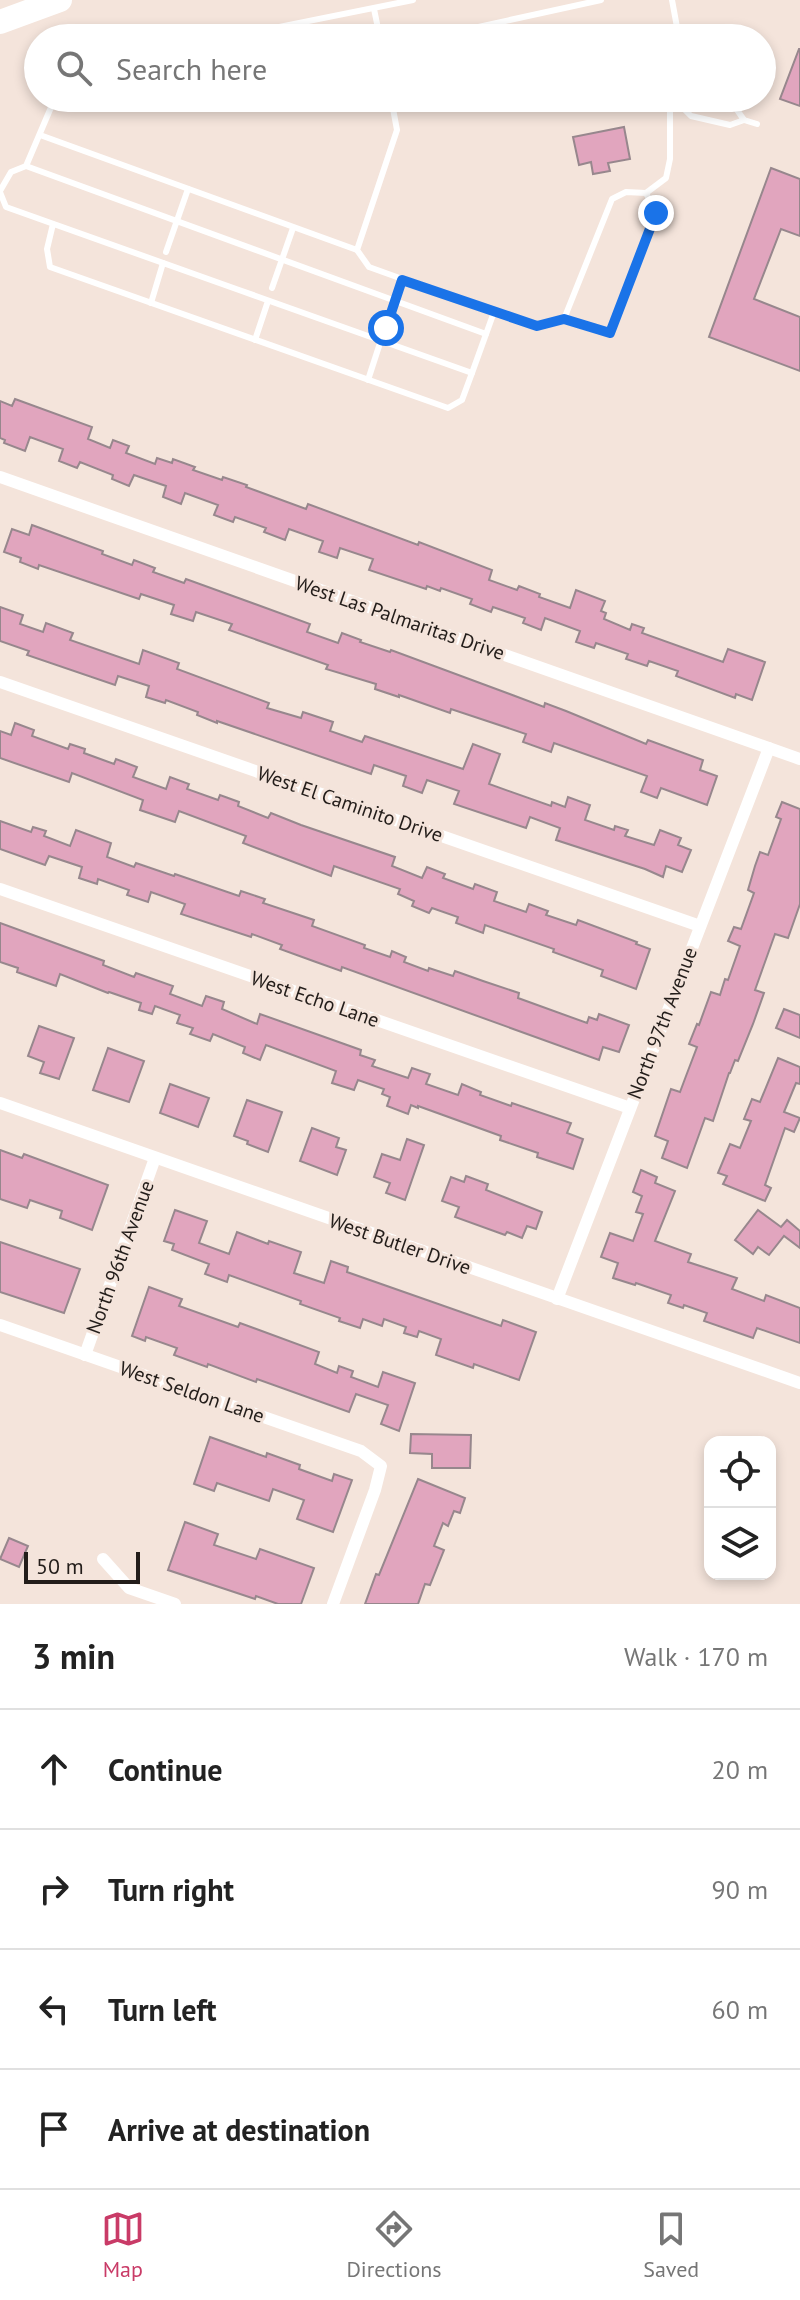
<!DOCTYPE html>
<meta charset="utf-8">
<style>
body{margin:0;font-family:"PT Sans",sans-serif;background:#f2f2f2;color:#222}
.controls{position:absolute;right:24px;bottom:24px;display:grid;overflow:hidden;border-radius:16px;box-shadow:0 4px 12px #0003}
.controls button{width:72px;height:72px;display:grid;place-items:center;padding:0;border:0;border-bottom:2px solid #e0e0e0;background:#fff;color:#222;font:40px sans-serif}
.scale{position:absolute;left:24px;bottom:20px;width:116px;box-sizing:border-box;padding-left:8px;border:4px solid #231d1a;border-top:0;font-size:22px;line-height:28px;white-space:nowrap;color:#231d1a;-webkit-text-stroke:6px #f4e4db;paint-order:stroke}
.stop{position:absolute;width:24px;height:24px;margin:-18px;border:6px solid #1a73e8;border-radius:50%;background:#fff}
.stop.end{background:#1a73e8;border-color:#fff;box-shadow:0 2px 8px #0008}
.list{margin:0;padding:0;list-style:none}
h2{display:flex;justify-content:space-between;align-items:center;height:104px;margin:0;padding:0 32px;font-size:34px}
h2 small{font-size:26px;font-weight:400;color:#767676}
.list li{display:grid;grid-template-columns:52px 1fr auto;gap:24px;align-items:center;box-sizing:border-box;height:120px;padding:0 32px;border-top:2px solid #e0e0e0}
.list b{display:block;font-size:30px;white-space:nowrap}
.list em{font-size:26px;font-style:normal;color:#767676}
.icon{flex:none;width:44px;height:44px;fill:none;stroke:currentColor;stroke-width:2;stroke-linecap:round;stroke-linejoin:round}
.map{position:relative;flex:none;width:800px;height:1604px;overflow:hidden}
.search{position:absolute;background:#fff;box-shadow:0 4px 12px #0003;left:24px;right:24px;top:24px;height:88px;display:flex;align-items:center;gap:20px;box-sizing:border-box;padding:0 28px;border-radius:44px;color:#767676;font-size:30px}
.sheet{height:584px;background:#fff}
nav{display:flex;justify-content:space-around;align-items:center;box-sizing:border-box;height:112px;border-top:2px solid #e0e0e0;background:#fff;font-size:22px;color:#767676}
nav a{display:grid;justify-items:center;gap:4px}
nav .on{color:#c93b67}
.map>svg:first-child{display:block}
.building{fill:#e1a5be;stroke:#97878d;stroke-width:2}
.lines{fill:none;stroke-linecap:round;stroke-linejoin:round}
.service{stroke:#fff;stroke-width:6}
.minor{stroke:#fff;stroke-width:12}
.motorway{stroke:#fff;stroke-width:24}
.route{stroke:#1a73e8;stroke-width:10}
.labels{text-anchor:middle;stroke-width:6;stroke-linejoin:round;paint-order:stroke}
.street-label{font-size:20px;fill:#231d1a;stroke:#f4e4db}
</style>
<div class="map">
<svg width="800" height="1604" viewBox="0 0 800 1604">
<rect width="100%" height="100%" fill="#f4e4db"/>
<g class="building">
<polygon points="799,49 800,49 800,106 780,99"/>
<polygon points="624,127 630,159 608,163 610,171 593,174 591,162 579,165 573,137"/>
<polygon points="771,168 800,179 800,236 781,229 754,299 800,317 800,371 709,337"/>
<polygon points="15,399 92,427 88,439 110,448 113,440 129,446 126,453 155,464 157,458 172,463 173,459 195,467 193,470 222,480 223,477 247,485 246,487 306,509 308,504 418,545 419,542 492,570 489,580 517,590 519,586 540,594 539,597 570,608 576,590 605,601 601,611 606,613 604,619 630,630 632,624 644,628 642,633 723,662 728,649 765,662 752,700 736,694 735,698 676,676 678,671 649,661 647,666 626,659 628,654 596,643 594,648 576,642 580,631 545,618 541,630 523,623 525,618 493,607 491,612 470,604 472,599 441,588 440,591 427,586 426,589 369,570 373,559 340,548 337,558 319,552 323,541 289,529 285,540 264,532 266,528 235,517 233,522 214,515 218,505 185,493 181,504 163,497 166,486 134,475 129,486 112,479 113,475 80,462 77,468 59,461 63,449 30,437 25,451 4,443 5,440 0,438 0,401 12,406"/>
<polygon points="32,525 103,551 102,554 132,565 134,560 155,568 153,572 184,583 186,579 310,624 307,632 338,643 342,633 361,640 360,642 390,652 391,650 515,696 544,707 545,703 566,711 646,744 648,740 703,760 700,770 717,776 707,805 661,788 657,798 641,792 647,776 554,743 551,752 523,742 526,734 451,709 450,713 399,695 399,697 375,689 376,684 326,669 328,665 229,630 232,624 196,612 193,621 171,614 174,605 141,594 139,599 39,565 38,569 20,562 21,558 4,552 12,529 29,535"/>
<polygon points="0,607 23,615 20,624 43,632 46,623 73,633 70,640 139,664 143,650 179,663 177,669 269,703 267,708 301,718 303,712 333,722 330,731 362,742 365,736 463,769 473,744 500,754 489,784 551,806 552,802 565,807 568,797 590,805 585,820 614,830 615,826 628,830 625,836 654,845 660,830 681,838 678,845 691,850 682,872 666,866 663,877 645,869 556,840 560,828 530,817 526,828 454,804 459,791 427,780 422,793 403,786 406,776 374,765 371,774 217,721 217,723 197,715 198,712 166,700 165,703 146,697 149,686 118,676 115,685 27,655 29,651 0,641"/>
<polygon points="15,723 34,730 32,736 68,749 70,744 85,749 84,753 114,764 116,759 137,767 133,777 166,789 170,777 189,784 187,789 218,800 220,795 239,802 238,806 268,818 271,813 301,825 395,857 392,866 422,878 427,867 445,874 443,878 473,889 475,884 497,892 494,901 526,912 529,904 548,911 546,915 576,925 578,920 637,942 636,944 650,949 636,989 601,976 603,970 553,952 554,949 485,925 483,933 456,923 458,917 432,908 429,913 412,906 414,901 398,894 400,889 334,866 331,876 243,843 246,836 179,811 175,822 140,810 143,800 72,773 69,782 0,758 0,731 11,735"/>
<polygon points="782,802 800,809 800,904 788,938 775,934 755,990 764,993 753,1024 738,1061 735,1060 730,1073 729,1073 713,1121 705,1118 687,1168 662,1158 668,1141 655,1136 671,1089 680,1092 686,1076 697,1047 689,1044 697,1024 699,1025 711,992 720,995 725,979 728,980 740,946 728,941 734,927 741,929 754,893 748,890 755,866 760,852 768,855 781,819 776,817"/>
<polygon points="0,821 31,832 33,827 46,831 44,836 70,846 76,830 111,843 107,857 134,867 136,863 174,876 175,874 239,896 241,891 265,899 263,903 314,920 312,926 365,945 364,948 390,957 392,951 406,957 404,962 428,971 429,968 453,976 455,971 483,981 519,993 518,998 587,1023 589,1017 597,1020 599,1014 629,1025 619,1052 603,1047 599,1060 342,967 341,971 316,962 280,949 282,945 252,934 251,937 181,914 185,904 151,892 148,902 127,895 129,890 98,879 97,884 79,878 82,867 49,856 45,865 0,849"/>
<polygon points="0,923 104,961 103,965 134,977 136,973 173,986 170,994 202,1006 206,996 224,1002 222,1009 257,1024 260,1014 361,1050 360,1055 375,1060 372,1066 408,1078 412,1068 430,1074 426,1084 458,1095 462,1084 481,1092 480,1095 511,1106 512,1103 571,1123 567,1133 583,1139 573,1169 537,1157 538,1153 500,1140 501,1136 418,1106 418,1108 411,1105 408,1114 387,1106 390,1097 382,1094 384,1089 358,1080 354,1090 332,1083 336,1071 266,1045 260,1060 243,1053 245,1047 213,1034 210,1041 190,1034 193,1028 177,1023 180,1015 155,1006 152,1014 139,1010 141,1003 109,992 108,993 60,974 56,986 17,972 18,968 0,962"/>
<polygon points="784,1009 800,1015 800,1038 776,1028"/>
<polygon points="39,1026 74,1038 59,1079 40,1073 44,1062 28,1056"/>
<polygon points="108,1048 144,1061 129,1102 93,1090"/>
<polygon points="778,1058 800,1067 800,1084 796,1083 784,1112 800,1118 794,1132 785,1128 765,1185 771,1188 765,1201 723,1184 727,1176 718,1173 730,1144 740,1148 751,1121 744,1119 752,1099 760,1102"/>
<polygon points="170,1084 209,1098 198,1127 160,1113"/>
<polygon points="247,1100 282,1112 268,1152 247,1144 248,1141 234,1136"/>
<polygon points="312,1128 339,1138 336,1147 346,1150 337,1175 300,1161"/>
<polygon points="407,1139 424,1145 405,1200 386,1193 390,1183 374,1177 382,1154 400,1160"/>
<polygon points="0,1150 22,1158 24,1154 108,1185 92,1230 60,1218 62,1211 30,1200 27,1208 0,1199"/>
<polygon points="641,1170 657,1177 655,1183 675,1191 655,1241 691,1254 688,1262 737,1278 732,1289 764,1301 766,1295 800,1308 800,1343 757,1328 753,1338 704,1321 707,1313 684,1305 683,1308 668,1303 671,1295 636,1283 635,1285 613,1278 618,1263 601,1257 610,1233 633,1241 643,1214 636,1212 642,1196 633,1192"/>
<polygon points="466,1176 488,1184 486,1190 542,1212 536,1229 527,1226 522,1238 507,1232 505,1235 455,1217 459,1207 442,1201 451,1177 464,1182"/>
<polygon points="175,1210 207,1221 199,1243 229,1254 237,1232 268,1244 269,1241 301,1252 294,1273 324,1283 331,1261 348,1267 347,1272 501,1326 503,1320 536,1332 519,1380 474,1364 473,1368 436,1355 441,1339 419,1331 417,1337 404,1333 406,1327 384,1319 382,1326 363,1319 360,1328 339,1321 340,1318 300,1304 301,1301 229,1275 227,1282 205,1274 209,1264 172,1250 174,1244 164,1241"/>
<polygon points="758,1210 781,1227 787,1220 800,1231 800,1248 784,1236 769,1255 758,1247 753,1254 735,1240"/>
<polygon points="0,1242 80,1269 64,1313 0,1292"/>
<polygon points="149,1287 182,1299 179,1306 238,1327 240,1323 319,1352 315,1364 337,1373 339,1366 353,1371 351,1377 378,1387 383,1372 415,1383 399,1431 381,1424 388,1405 356,1394 349,1412 257,1379 256,1382 208,1364 207,1367 174,1355 177,1348 146,1337 145,1341 132,1336"/>
<polygon points="411,1434 471,1435 470,1468 432,1468 432,1454 410,1453"/>
<polygon points="210,1437 266,1457 267,1453 300,1465 299,1469 332,1481 334,1474 352,1480 333,1532 297,1519 304,1500 273,1489 269,1501 217,1483 214,1491 194,1484"/>
<polygon points="418,1479 465,1498 460,1513 454,1511 448,1526 443,1523 434,1546 444,1550 430,1585 425,1584 418,1604 365,1604 376,1574 379,1575"/>
<polygon points="185,1522 218,1534 214,1545 256,1559 260,1549 314,1568 301,1604 278,1604 256,1596 255,1599 168,1570"/>
<polygon points="9,1538 28,1546 19,1567 0,1559"/>
</g>
<g class="lines">
<g class="service">
<polyline points="672,0 679,38"/>
<polyline points="374,9 380,38"/>
<polyline points="224,38 413,0"/>
<polyline points="428,38 601,0"/>
<polyline points="391,98 397,130 357,250 369,267 494,312 472,373"/>
<polyline points="698,98 735,107 744,120 757,124"/>
<polyline points="669,106 682,107 691,116 730,125 744,120"/>
<polyline points="682,107 693,98"/>
<polyline points="40,135 357,250"/>
<polyline points="26,166 486,334"/>
<polyline points="0,191 11,172 26,166 52,105 66,98"/>
<path d="M0 192 6 207C161 262 317 318 472 373L462 400 448 408 50 267 47 249 53 224"/>
<polyline points="646,193 666,178 670,159 670,98"/>
<polyline points="166,252 188,189"/>
<polyline points="272,288 293,228"/>
<polyline points="151,303 163,263"/>
<polyline points="494,312 537,326 564,319 612,199 626,192 646,193 656,213 610,333 564,319"/>
<polyline points="386,328 402,280"/>
<polyline points="255,340 268,301"/>
<polyline points="368,380 381,340"/>
</g>
<g class="minor">
<polyline points="0,477 800,759"/>
<polyline points="0,682 700,926"/>
<polyline points="0,889 630,1108"/>
<polyline points="0,1103 800,1383"/>
<polyline points="557,1299 769,748"/>
<polyline points="0,1325 361,1451 381,1466 375,1490 333,1604"/>
<polyline points="85,1355 155,1158"/>
<polyline points="103,1559 129,1588 175,1604"/>
</g>
<polyline class="motorway" points="0,22 60,0"/>
</g>
<g class="lines">
<polyline class="route" points="386,328 402,280 537,326 564,319 610,333 656,213"/>
</g>
<g class="labels">
<g class="street-label">
<text transform="translate(400 618) rotate(19)" y="7">West Las Palmaritas Drive</text>
<text transform="translate(350 804) rotate(19)" y="7">West El Caminito Drive</text>
<text transform="translate(315 999) rotate(19)" y="7">West Echo Lane</text>
<text transform="translate(662 1023) rotate(-69)" y="7">North 97th Avenue</text>
<text transform="translate(400 1244) rotate(19)" y="7">West Butler Drive</text>
<text transform="translate(120 1257) rotate(-70)" y="7">North 96th Avenue</text>
<text transform="translate(192 1392) rotate(19)" y="7">West Seldon Lane</text>
</g>
</g>
</svg>
<div class="controls">
<button><svg class="icon" aria-label="locate" viewBox="0 0 24 24"><circle cx="12" cy="12" r="6"/><path d="M12 2v4M12 18v4M2 12h4M18 12h4"/></svg></button>
<button><svg class="icon" aria-label="layers" viewBox="0 0 24 24"><path d="M12 4l9 5-9 5-9-5zM3 14l9 5 9-5"/></svg></button>
</div>
<div class="scale">50 m</div>
<div class="stop" style="left:386px;top:328px"></div>
<div class="stop end" style="left:656px;top:213px"></div>
<div class="search"><svg class="icon" aria-label="search" viewBox="0 0 24 24"><circle cx="10" cy="10" r="6"/><path d="M15 15l6 6"/></svg>Search here</div>
</div>
<section class="sheet">
<h2>3 min<small>Walk · 170 m</small></h2>
<ul class="list">
<li><svg class="icon" aria-label="ahead" viewBox="0 0 24 24"><path d="M12 20V5M6 11l6-6 6 6"/></svg><div><b>Continue</b></div><em>20 m</em></li>
<li><svg class="icon" aria-label="right" viewBox="0 0 24 24"><path d="M7 20v-9h11M14 6l5 5-5 5"/></svg><div><b>Turn right</b></div><em>90 m</em></li>
<li><svg class="icon" aria-label="left" viewBox="0 0 24 24"><path d="M17 20v-9H6M10 6l-5 5 5 5"/></svg><div><b>Turn left</b></div><em>60 m</em></li>
<li><svg class="icon" aria-label="arrive" viewBox="0 0 24 24"><path d="M6 21V4h12l-3 4 3 4H6"/></svg><div><b>Arrive at destination</b></div></li>
</ul>
</section>
<nav>
<a class="on"><svg class="icon" aria-label="map" viewBox="0 0 24 24"><path d="M3 6l6-2 6 2 6-2v14l-6 2-6-2-6 2zM9 4v14M15 6v14"/></svg>Map</a>
<a><svg class="icon" aria-label="directions" viewBox="0 0 24 24"><path d="M12 3l9 9-9 9-9-9zM9 14v-3h6M13 9l2 2-2 2"/></svg>Directions</a>
<a><svg class="icon" aria-label="saved" viewBox="0 0 24 24"><path d="M7 4h10v16l-5-4-5 4z"/></svg>Saved</a>
</nav>
